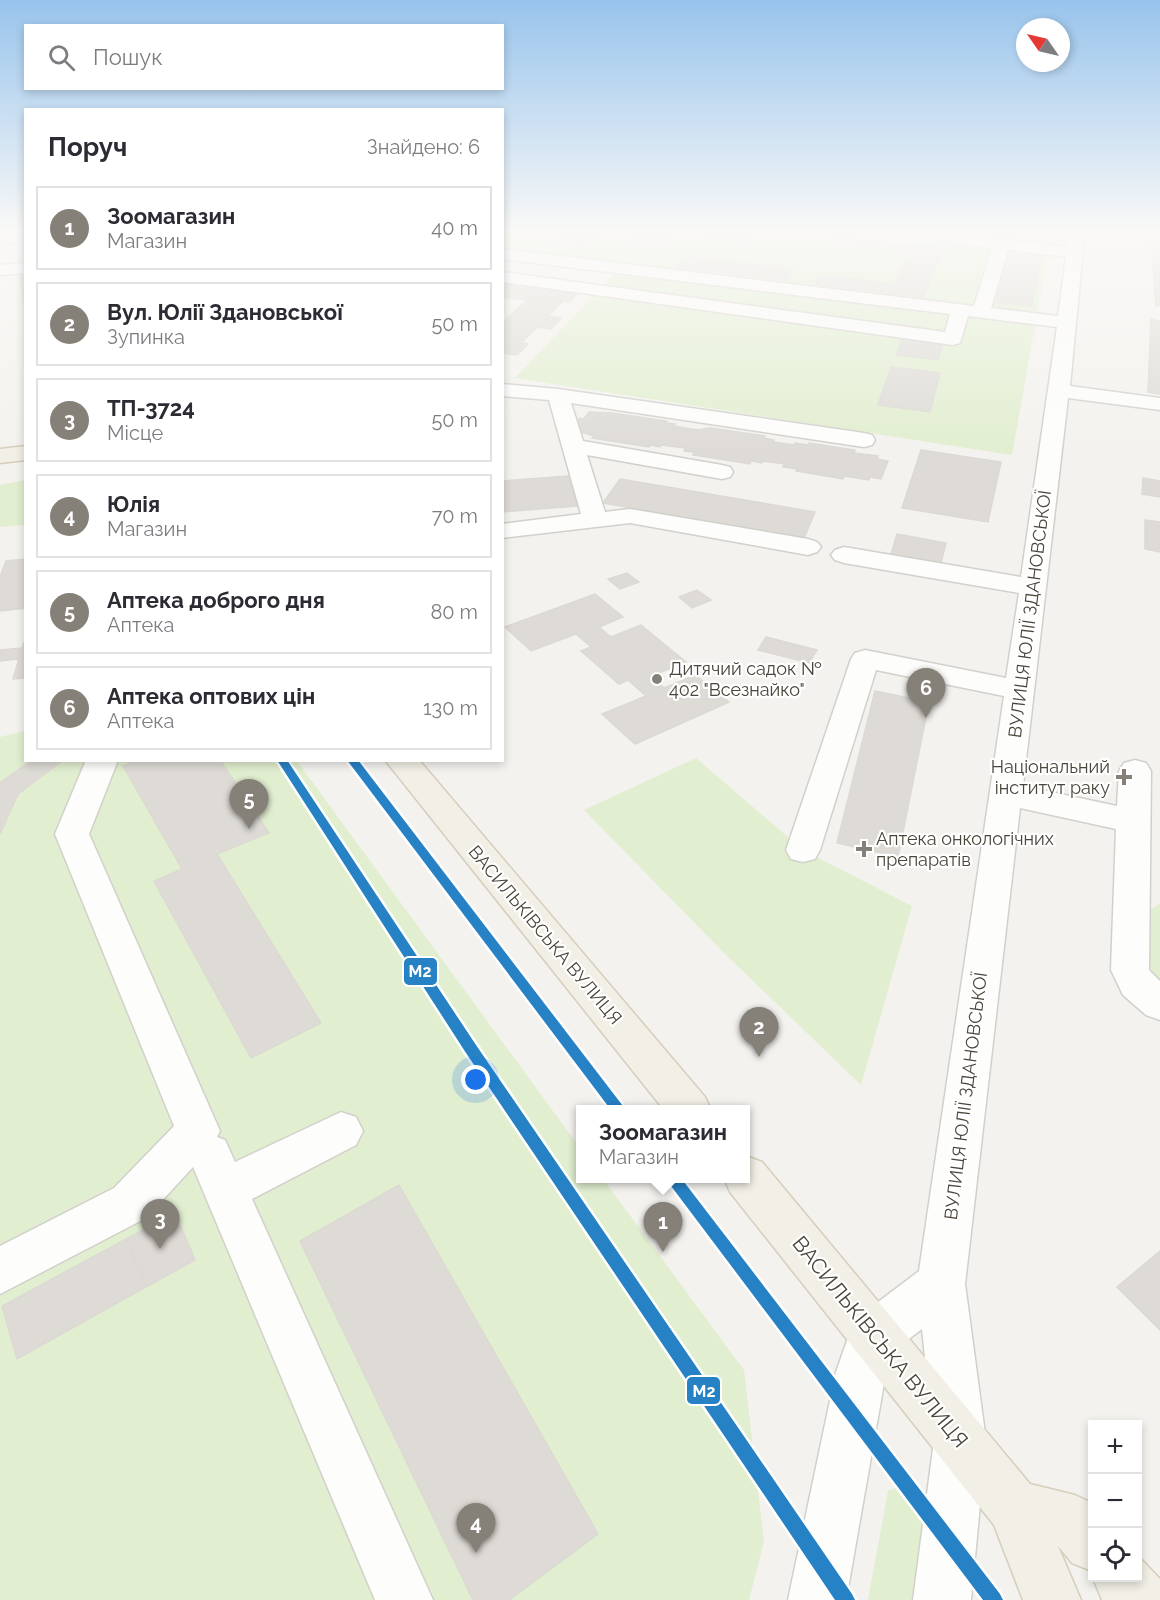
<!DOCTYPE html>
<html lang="uk">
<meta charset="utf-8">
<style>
body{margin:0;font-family:Raleway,sans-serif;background:#f7f7f7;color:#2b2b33}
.controls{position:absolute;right:18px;bottom:18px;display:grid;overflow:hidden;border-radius:0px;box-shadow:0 3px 9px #0003}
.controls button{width:54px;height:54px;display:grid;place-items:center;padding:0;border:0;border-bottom:2px solid #e1e1e2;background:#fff;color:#2b2b33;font:30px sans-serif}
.compass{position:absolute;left:1016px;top:18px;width:54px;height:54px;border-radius:50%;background:#fff;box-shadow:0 3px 9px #0003;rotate:304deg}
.you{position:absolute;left:476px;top:1080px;width:21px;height:21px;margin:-15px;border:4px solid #fff;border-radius:50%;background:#1a73e8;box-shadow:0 0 0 9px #1a73e833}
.badge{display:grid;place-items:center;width:39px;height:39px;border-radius:50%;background:#868178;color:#fff;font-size:20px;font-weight:700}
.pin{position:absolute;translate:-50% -50px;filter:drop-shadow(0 2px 3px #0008)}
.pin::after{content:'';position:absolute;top:32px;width:21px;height:18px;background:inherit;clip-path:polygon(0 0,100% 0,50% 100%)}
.popup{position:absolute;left:576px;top:1105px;width:174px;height:78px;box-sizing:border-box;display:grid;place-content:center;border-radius:0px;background:#fff;filter:drop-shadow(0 2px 4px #0005);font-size:20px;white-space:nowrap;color:#7c7c81}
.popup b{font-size:22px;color:#2b2b33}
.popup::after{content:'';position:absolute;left:50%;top:100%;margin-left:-12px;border:12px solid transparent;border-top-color:#fff}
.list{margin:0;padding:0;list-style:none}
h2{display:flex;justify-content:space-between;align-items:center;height:78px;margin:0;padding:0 24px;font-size:26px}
h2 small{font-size:20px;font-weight:400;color:#7c7c81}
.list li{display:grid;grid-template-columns:39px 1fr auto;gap:18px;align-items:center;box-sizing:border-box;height:84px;margin:0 12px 12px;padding:0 12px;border:2px solid #e1e1e2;border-radius:0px}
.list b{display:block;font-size:22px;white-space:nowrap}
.list p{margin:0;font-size:20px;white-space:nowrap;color:#7c7c81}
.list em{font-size:20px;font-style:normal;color:#7c7c81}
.icon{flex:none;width:33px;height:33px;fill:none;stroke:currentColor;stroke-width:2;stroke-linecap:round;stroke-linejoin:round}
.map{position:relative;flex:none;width:1160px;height:1600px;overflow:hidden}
.search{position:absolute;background:#fff;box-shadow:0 3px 9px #0003;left:24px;top:24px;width:480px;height:66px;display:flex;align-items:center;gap:15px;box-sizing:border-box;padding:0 21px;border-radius:0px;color:#7c7c81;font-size:22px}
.panel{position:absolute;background:#fff;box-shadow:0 3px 9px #0003;left:24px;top:108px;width:480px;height:654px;border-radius:0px}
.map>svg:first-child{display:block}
.green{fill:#e1eecf}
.building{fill:#dedbd6;stroke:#dcd9d4;stroke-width:1.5}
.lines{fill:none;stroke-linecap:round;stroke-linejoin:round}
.minor-casing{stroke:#d2d0cb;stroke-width:3}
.major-casing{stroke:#d6cebb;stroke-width:3}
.minor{fill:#fdfdfc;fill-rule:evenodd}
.major{fill:#f2efe6;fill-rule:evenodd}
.metro-1-casing{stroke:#fff;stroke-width:5}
.metro-1{fill:#2782c5;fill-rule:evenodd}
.poi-dot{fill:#868178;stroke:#fff;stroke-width:2}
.labels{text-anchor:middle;stroke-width:4.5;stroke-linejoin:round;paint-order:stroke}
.street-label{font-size:18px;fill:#4b4439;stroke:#fff}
.poi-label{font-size:18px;fill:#4b4439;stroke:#fff;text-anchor:start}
.near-street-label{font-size:21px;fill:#4b4439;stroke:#fff}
.line-badge{stroke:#fff;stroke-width:2}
.badge-label{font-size:16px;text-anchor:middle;font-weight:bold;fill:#fff}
</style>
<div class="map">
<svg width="1160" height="1600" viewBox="0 0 1160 1600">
<rect width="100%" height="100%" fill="#f4f2ee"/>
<g class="green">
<polygon points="503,229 1052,229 1012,455 515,378 624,263 503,248"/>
<polygon points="25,480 25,525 0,527 0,485"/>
<polygon points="25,731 26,760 297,761 580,1148 580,1178 603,1179 744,1370 764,1542 749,1600 0,1600 0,737"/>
<polygon points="696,758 803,850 912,906 861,1085 724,953 584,810"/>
<path d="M1160 903V983C1141 957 1146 941 1149 911Z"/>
<polygon points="901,1486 917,1492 932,1505 925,1600 868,1600 888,1491"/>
</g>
<g class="building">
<polygon points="571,229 607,229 588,248 554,244"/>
<polygon points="640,229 682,229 665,247 626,242"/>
<polygon points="701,229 758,229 749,242 695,236"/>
<polygon points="984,229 1015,229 1012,238 981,235"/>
<polygon points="833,236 943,248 924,297 816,284 820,275 895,284 909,253 828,244"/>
<polygon points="1151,241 1160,242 1160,306 1156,306"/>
<polygon points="1008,254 1041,258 1032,306 996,302"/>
<polygon points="684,256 793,269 787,280 676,267"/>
<polygon points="26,272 26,315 19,273"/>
<polygon points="505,285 577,294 570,302 563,301 548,316 561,318 551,329 537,327 521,343 528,344 517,355 502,353 502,323 527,300 502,297"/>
<polygon points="1151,319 1160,321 1160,394 1148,392"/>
<polygon points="902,338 943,343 938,360 897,355"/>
<polygon points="891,367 940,373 930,412 878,405"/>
<polygon points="589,412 612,413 667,421 666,423 675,424 674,426 697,430 710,428 765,436 764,438 774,440 773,442 794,445 795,443 808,445 809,443 855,450 854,453 878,456 877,459 888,461 881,479 870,477 869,480 844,476 843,479 796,471 797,469 783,467 785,464 763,461 762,463 751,461 750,464 693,455 694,452 684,451 685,448 661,445 660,447 650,445 649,447 592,438 594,436 574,430 580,424 575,423 580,418 584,419"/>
<polygon points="921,450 1001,462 988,522 902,508"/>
<polygon points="568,476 577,506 502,512 502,481"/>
<polygon points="1143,478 1160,481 1160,497 1142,494"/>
<polygon points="620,479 815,512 804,538 603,503"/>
<polygon points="1145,520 1160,522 1160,552 1145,549"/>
<polygon points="897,534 946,543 940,567 890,558"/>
<polygon points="26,559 26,608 0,611 0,577 6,561"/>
<polygon points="627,573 639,582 620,589 608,579"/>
<polygon points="697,590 711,600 692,608 679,597"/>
<polygon points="595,594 623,617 599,627 611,637 641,625 686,662 651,676 664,688 695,675 729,702 635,744 602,714 646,696 628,680 619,684 581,651 591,647 576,634 531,651 505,627"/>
<polygon points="766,637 817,650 809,663 758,650"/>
<polygon points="26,638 26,678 13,679 19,659 0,661 0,650 22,648"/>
<polygon points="875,691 929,702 898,857 837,843"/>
<polygon points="32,760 63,760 18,794 0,834 0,783"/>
<polygon points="138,760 220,760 269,833 217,854 321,1023 251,1058 154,881 182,869 123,766"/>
<polygon points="399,1185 598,1534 509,1600 473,1600 300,1241"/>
<polygon points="175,1213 195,1260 146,1287 126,1239"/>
<polygon points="126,1239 146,1287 17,1359 2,1306"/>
<polygon points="1160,1251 1160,1330 1117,1287"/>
</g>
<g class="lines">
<defs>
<g id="minor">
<path d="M948 229H964L961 235 1067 247 1069 229H1085L1070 386 1160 398V410L1068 398 1023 786 1117 806 1119 771 1124 763 1135 760 1146 763 1151 771 1149 970 1160 981V1020L1146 1015 1123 995 1111 970 1116 829 1020 808 965 1284 986 1441 971 1600H913L934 1441 922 1329 893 1351 886 1372 846 1600H788L836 1372 849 1335 857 1318 919 1271 1004 696 876 670 820 850 815 859 803 862 791 859 786 850 851 659 855 653 865 650 1006 678 1019 593 844 563 835 560 831 555 835 550 844 547 1021 577 1057 327 968 316 960 343 953 345 502 282V272L945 332 950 314 502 259V249L974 306 992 248 946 242 944 239ZM1008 250 1066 257 1058 316 991 308Z"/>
<polygon points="26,232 26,242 0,244 0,234"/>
<polygon points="26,263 26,273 0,275 0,265"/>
<polygon points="502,384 558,389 864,433 872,435 875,440 872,445 864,447 571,403 583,441 722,465 730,467 733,472 730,477 722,479 587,455 605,512 630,509 808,539 817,542 821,547 817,552 808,555 630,523 502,538 502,524 581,514 549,400 502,396"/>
<polygon points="86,760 118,760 89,834 220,1131 217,1137 225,1140 235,1162 341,1112 356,1117 363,1131 356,1145 252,1199 433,1600 375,1600 193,1167 146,1218 0,1294 0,1246 114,1188 174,1126 55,834"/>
</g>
<g id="major">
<polygon points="26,446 26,460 0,463 0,449"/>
<polygon points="385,760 419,760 705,1097 711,1110 664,1110"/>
<polygon points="746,1156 762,1162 1030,1484 1075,1495 1092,1503 1092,1571 1072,1563 1058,1546 1081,1600 1023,1600 994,1525 730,1192 724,1178 746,1178"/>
<polygon points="1138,1556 1160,1579 1160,1600 1102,1600 1093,1578 1138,1578"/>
</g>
</defs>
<use href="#minor" class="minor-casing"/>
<use href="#major" class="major-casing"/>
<use href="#minor" class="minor"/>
<use href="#major" class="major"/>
<defs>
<g id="metro-1">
<polygon points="277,760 287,760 476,1045 852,1594 855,1600 835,1600 466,1053"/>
<polygon points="347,760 358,760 626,1110 611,1110"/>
<polygon points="665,1178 681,1178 1000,1594 1003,1600 983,1600"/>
</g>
</defs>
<use href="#metro-1" class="metro-1-casing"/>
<use href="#metro-1" class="metro-1"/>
</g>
<linearGradient id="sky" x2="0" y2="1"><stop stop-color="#98c4ec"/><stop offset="0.51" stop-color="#faf9f7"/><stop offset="1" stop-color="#faf9f7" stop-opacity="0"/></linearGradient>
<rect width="1160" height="453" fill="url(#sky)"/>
<g class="poi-dot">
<circle cx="657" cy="679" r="6"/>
<path d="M1121 768h6v6h6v6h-6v6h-6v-6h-6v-6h6z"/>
<path d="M861 840h6v6h6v6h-6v6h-6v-6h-6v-6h6z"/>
</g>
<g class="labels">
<g class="street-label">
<text transform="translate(1030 614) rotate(-83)" y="6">ВУЛИЦЯ ЮЛІЇ ЗДАНОВСЬКОЇ</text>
<text transform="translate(545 935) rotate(50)" y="6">ВАСИЛЬКІВСЬКА ВУЛИЦЯ</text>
<text transform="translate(966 1096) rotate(-83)" y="6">ВУЛИЦЯ ЮЛІЇ ЗДАНОВСЬКОЇ</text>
</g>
<g class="poi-label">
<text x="669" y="675">Дитячий садок №<tspan x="669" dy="21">402 "Всезнайко"</tspan></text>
<text x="1110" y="773" text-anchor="end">Національний<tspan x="1110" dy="21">інститут раку</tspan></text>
<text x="876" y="845">Аптека онкологічних<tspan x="876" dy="21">препаратів</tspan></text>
</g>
<g class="near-street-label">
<text transform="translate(880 1342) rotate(51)" y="7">ВАСИЛЬКІВСЬКА ВУЛИЦЯ</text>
</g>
</g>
<g class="line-badge">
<rect x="403" y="957" width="35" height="29" rx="6" fill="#2782c5"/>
<rect x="686" y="1376" width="35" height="29" rx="6" fill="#2782c5"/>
</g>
<g class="badge-label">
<text x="420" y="977">M2</text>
<text x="704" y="1397">M2</text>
</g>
</svg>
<div class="controls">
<button>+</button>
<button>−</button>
<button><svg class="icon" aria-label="locate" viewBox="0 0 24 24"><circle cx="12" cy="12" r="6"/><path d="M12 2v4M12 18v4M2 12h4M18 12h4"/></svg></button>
</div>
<svg class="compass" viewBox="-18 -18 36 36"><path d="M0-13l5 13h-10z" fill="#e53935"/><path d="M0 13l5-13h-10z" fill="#7c7c81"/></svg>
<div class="you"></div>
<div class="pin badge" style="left:663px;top:1252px">1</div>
<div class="popup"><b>Зоомагазин</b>Магазин</div>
<div class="pin badge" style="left:759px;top:1057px">2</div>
<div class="pin badge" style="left:160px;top:1249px">3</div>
<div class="pin badge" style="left:476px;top:1553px">4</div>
<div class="pin badge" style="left:249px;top:829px">5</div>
<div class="pin badge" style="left:926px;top:718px">6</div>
<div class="search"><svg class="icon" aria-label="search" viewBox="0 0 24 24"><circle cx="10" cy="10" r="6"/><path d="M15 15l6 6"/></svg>Пошук</div>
<section class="panel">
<h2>Поруч<small>Знайдено: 6</small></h2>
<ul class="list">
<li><span class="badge">1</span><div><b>Зоомагазин</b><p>Магазин</p></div><em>40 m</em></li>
<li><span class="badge">2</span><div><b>Вул. Юлії Здановської</b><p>Зупинка</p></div><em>50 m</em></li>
<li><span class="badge">3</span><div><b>ТП-3724</b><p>Місце</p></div><em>50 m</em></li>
<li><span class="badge">4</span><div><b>Юлія</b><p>Магазин</p></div><em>70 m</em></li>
<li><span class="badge">5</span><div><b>Аптека доброго дня</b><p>Аптека</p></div><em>80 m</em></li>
<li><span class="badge">6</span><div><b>Аптека оптових цін</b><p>Аптека</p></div><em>130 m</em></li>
</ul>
</section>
</div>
